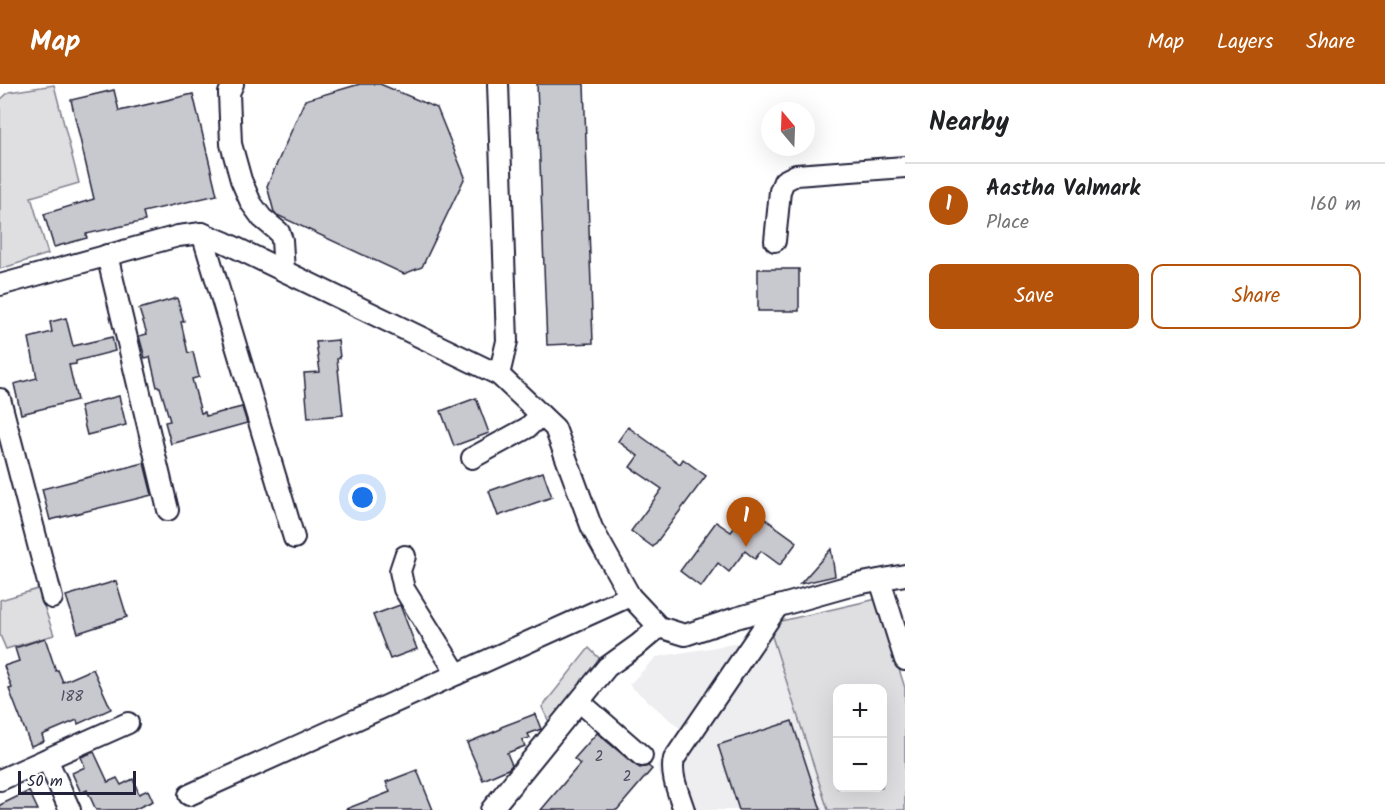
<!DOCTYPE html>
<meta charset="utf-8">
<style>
body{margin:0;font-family:Kalam,sans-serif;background:#f2f2f2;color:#202124}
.controls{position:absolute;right:18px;bottom:18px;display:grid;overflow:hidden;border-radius:12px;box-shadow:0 6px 24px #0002}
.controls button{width:54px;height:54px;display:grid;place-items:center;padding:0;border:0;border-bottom:2px solid #e0e0e0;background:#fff;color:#202124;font:30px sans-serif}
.compass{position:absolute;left:761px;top:18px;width:54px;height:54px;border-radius:50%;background:#fff;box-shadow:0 6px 24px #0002;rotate:341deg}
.scale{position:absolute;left:18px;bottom:15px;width:118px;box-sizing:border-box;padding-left:6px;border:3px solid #22223b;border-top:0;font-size:16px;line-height:21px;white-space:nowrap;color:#22223b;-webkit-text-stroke:4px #fff;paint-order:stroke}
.you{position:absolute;left:363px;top:414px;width:21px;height:21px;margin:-15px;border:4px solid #fff;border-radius:50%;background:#1a73e8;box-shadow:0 0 0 9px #1a73e833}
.badge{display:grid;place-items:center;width:39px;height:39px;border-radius:50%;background:#b45309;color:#fff;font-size:20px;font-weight:700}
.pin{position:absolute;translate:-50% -50px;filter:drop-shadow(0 2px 3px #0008)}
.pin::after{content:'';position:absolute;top:32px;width:21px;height:18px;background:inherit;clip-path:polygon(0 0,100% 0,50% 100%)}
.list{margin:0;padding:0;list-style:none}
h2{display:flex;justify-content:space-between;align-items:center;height:78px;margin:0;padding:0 24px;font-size:26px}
h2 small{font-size:20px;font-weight:400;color:#757577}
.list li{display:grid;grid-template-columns:39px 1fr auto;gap:18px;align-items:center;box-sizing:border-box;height:84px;padding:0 24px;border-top:2px solid #e0e0e0}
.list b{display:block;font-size:22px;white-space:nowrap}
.list p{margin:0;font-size:20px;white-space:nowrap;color:#757577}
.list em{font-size:20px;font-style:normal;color:#757577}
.actions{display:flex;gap:12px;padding:18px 24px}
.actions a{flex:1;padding:14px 0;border:2px solid #b45309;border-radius:12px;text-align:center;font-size:21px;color:#b45309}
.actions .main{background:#b45309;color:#fff}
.map{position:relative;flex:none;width:905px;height:726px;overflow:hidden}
header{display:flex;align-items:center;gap:36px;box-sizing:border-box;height:84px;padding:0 30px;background:#b45309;color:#fff}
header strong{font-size:28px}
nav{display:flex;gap:33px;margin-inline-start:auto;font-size:21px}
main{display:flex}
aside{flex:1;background:#fff}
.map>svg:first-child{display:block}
.built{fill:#eeeef1}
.green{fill:#dfdfe2;stroke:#80808e;stroke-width:1.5;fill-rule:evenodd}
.building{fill:#c8c8cf;stroke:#22223b;stroke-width:1.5}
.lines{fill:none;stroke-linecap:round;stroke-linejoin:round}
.minor-casing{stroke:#22223b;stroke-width:24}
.minor{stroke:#fff;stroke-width:20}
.labels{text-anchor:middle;stroke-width:5;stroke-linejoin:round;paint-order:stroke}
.number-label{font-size:15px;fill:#4c4c60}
</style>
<header>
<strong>Map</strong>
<nav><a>Map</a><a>Layers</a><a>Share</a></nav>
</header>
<main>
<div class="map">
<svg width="905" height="726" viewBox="0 0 905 726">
<rect width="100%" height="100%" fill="#fff"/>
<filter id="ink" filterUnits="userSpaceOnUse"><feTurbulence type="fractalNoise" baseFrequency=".0167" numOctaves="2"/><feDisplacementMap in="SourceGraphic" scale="12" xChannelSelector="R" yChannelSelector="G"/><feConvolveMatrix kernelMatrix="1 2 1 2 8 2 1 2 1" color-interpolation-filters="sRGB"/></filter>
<g filter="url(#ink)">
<polygon class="built" points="768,540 828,726 670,726 657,682 683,647 629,601 656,573 751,557"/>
<g class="green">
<polygon points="54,1 79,99 31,113 48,170 0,185 0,16 9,8"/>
<polygon points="38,505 54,551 6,565 0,551 0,516"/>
<path d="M877 515 905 604V726H828L768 540ZM838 604H882V704H838Z"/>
<polygon points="589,564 604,579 550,640 542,623"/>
</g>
<g class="building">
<polygon points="360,0 380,0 437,24 465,93 422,183 404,190 277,131 274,128 267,102 305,16"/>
<polygon points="537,0 584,0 593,259 547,261"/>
<polygon points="114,6 119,27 193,10 217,111 143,128 145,137 86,150 87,154 54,163 44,130 94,115 71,16"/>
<rect x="758" y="185" width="41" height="42"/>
<polygon points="177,214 184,237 181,238 188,269 193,268 199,293 192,295 201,329 205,328 206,332 242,323 247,339 171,360 165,338 170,337 160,303 157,303 150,273 145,274 139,252 147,250 139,225"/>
<polygon points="66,234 73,262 112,253 115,267 76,277 76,280 69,281 77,316 21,330 14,300 37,294 29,254 52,248 50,238"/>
<polygon points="338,256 340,274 337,275 343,331 308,334 304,289 320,288 316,258"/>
<polygon points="119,312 126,341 87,351 80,322"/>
<polygon points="476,314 489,349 454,362 441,327"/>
<polygon points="628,343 680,380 683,375 706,392 653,463 631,447 662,405 630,383 638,372 618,357"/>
<polygon points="144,379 152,411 50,436 42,405"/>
<polygon points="543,388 552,413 498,432 489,407"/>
<polygon points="750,424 797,458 780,481 761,467 755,475 745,467 729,488 718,479 701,503 680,487 716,438 731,448"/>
<polygon points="831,465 835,492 800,500"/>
<polygon points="116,497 127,533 78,549 66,512"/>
<polygon points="400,521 417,565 390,575 373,531"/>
<polygon points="45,554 56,587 58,586 63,598 93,585 111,625 78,640 77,636 42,651 44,657 31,662 9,605 12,604 4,582 19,577 15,564"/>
<polygon points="535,630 541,645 528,650 530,654 522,656 525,662 507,669 512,681 508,685 483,696 467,659 501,645 501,643"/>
<polygon points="792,637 821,726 739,726 718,661"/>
<polygon points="597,649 635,681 640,684 648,682 652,685 617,726 541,726 580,680 574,675"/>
<polygon points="94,668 108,698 117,694 121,701 133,695 139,710 148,706 153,717 133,726 96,726 87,706 81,709 72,689 85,683 81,673"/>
<polygon points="417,686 433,726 346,726 346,725 390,708 386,698"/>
<polygon points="29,707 38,726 0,726 0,721"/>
</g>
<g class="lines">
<defs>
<g id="minor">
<polyline points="233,0 229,9 231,60 241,96 251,119 262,134 279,148 282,156 284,187"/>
<polyline points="498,0 507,257 499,291"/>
<polyline points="202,149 294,454"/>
<polyline points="775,157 780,107 784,97 796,91 905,83"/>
<polyline points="107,171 168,426"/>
<polyline points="0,201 178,152 202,149 224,158 499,291 555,344 592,444 630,512 659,543 685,551 736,534 793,518 857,500 905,491"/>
<polyline points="0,315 52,514"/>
<polyline points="472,374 527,344 541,331"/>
<polyline points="405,472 400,487 404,505 457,590"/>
<polyline points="880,496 905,576"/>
<polyline points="588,625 642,672"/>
<polyline points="47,675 70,726"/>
<polyline points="0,696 128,639"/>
<polyline points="189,711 630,512"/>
<polyline points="491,726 607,583 639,560 659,543"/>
<path d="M684 726C679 710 670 691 674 675L778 522"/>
</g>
</defs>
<use href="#minor" class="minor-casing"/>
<use href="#minor" class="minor"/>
</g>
</g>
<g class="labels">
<g class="number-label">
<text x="72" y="617">188</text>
<text x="599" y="677">2</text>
<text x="627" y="697">2</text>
</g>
</g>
</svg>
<div class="controls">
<button>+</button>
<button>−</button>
</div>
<svg class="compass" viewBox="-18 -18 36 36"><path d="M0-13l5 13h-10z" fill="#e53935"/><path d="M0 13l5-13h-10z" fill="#757577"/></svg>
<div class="scale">50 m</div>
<div class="you"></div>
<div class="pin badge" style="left:746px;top:463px">1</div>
</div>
<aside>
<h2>Nearby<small></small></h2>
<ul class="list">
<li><span class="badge">1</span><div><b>Aastha Valmark</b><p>Place</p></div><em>160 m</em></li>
</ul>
<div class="actions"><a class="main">Save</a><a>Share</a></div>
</aside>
</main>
